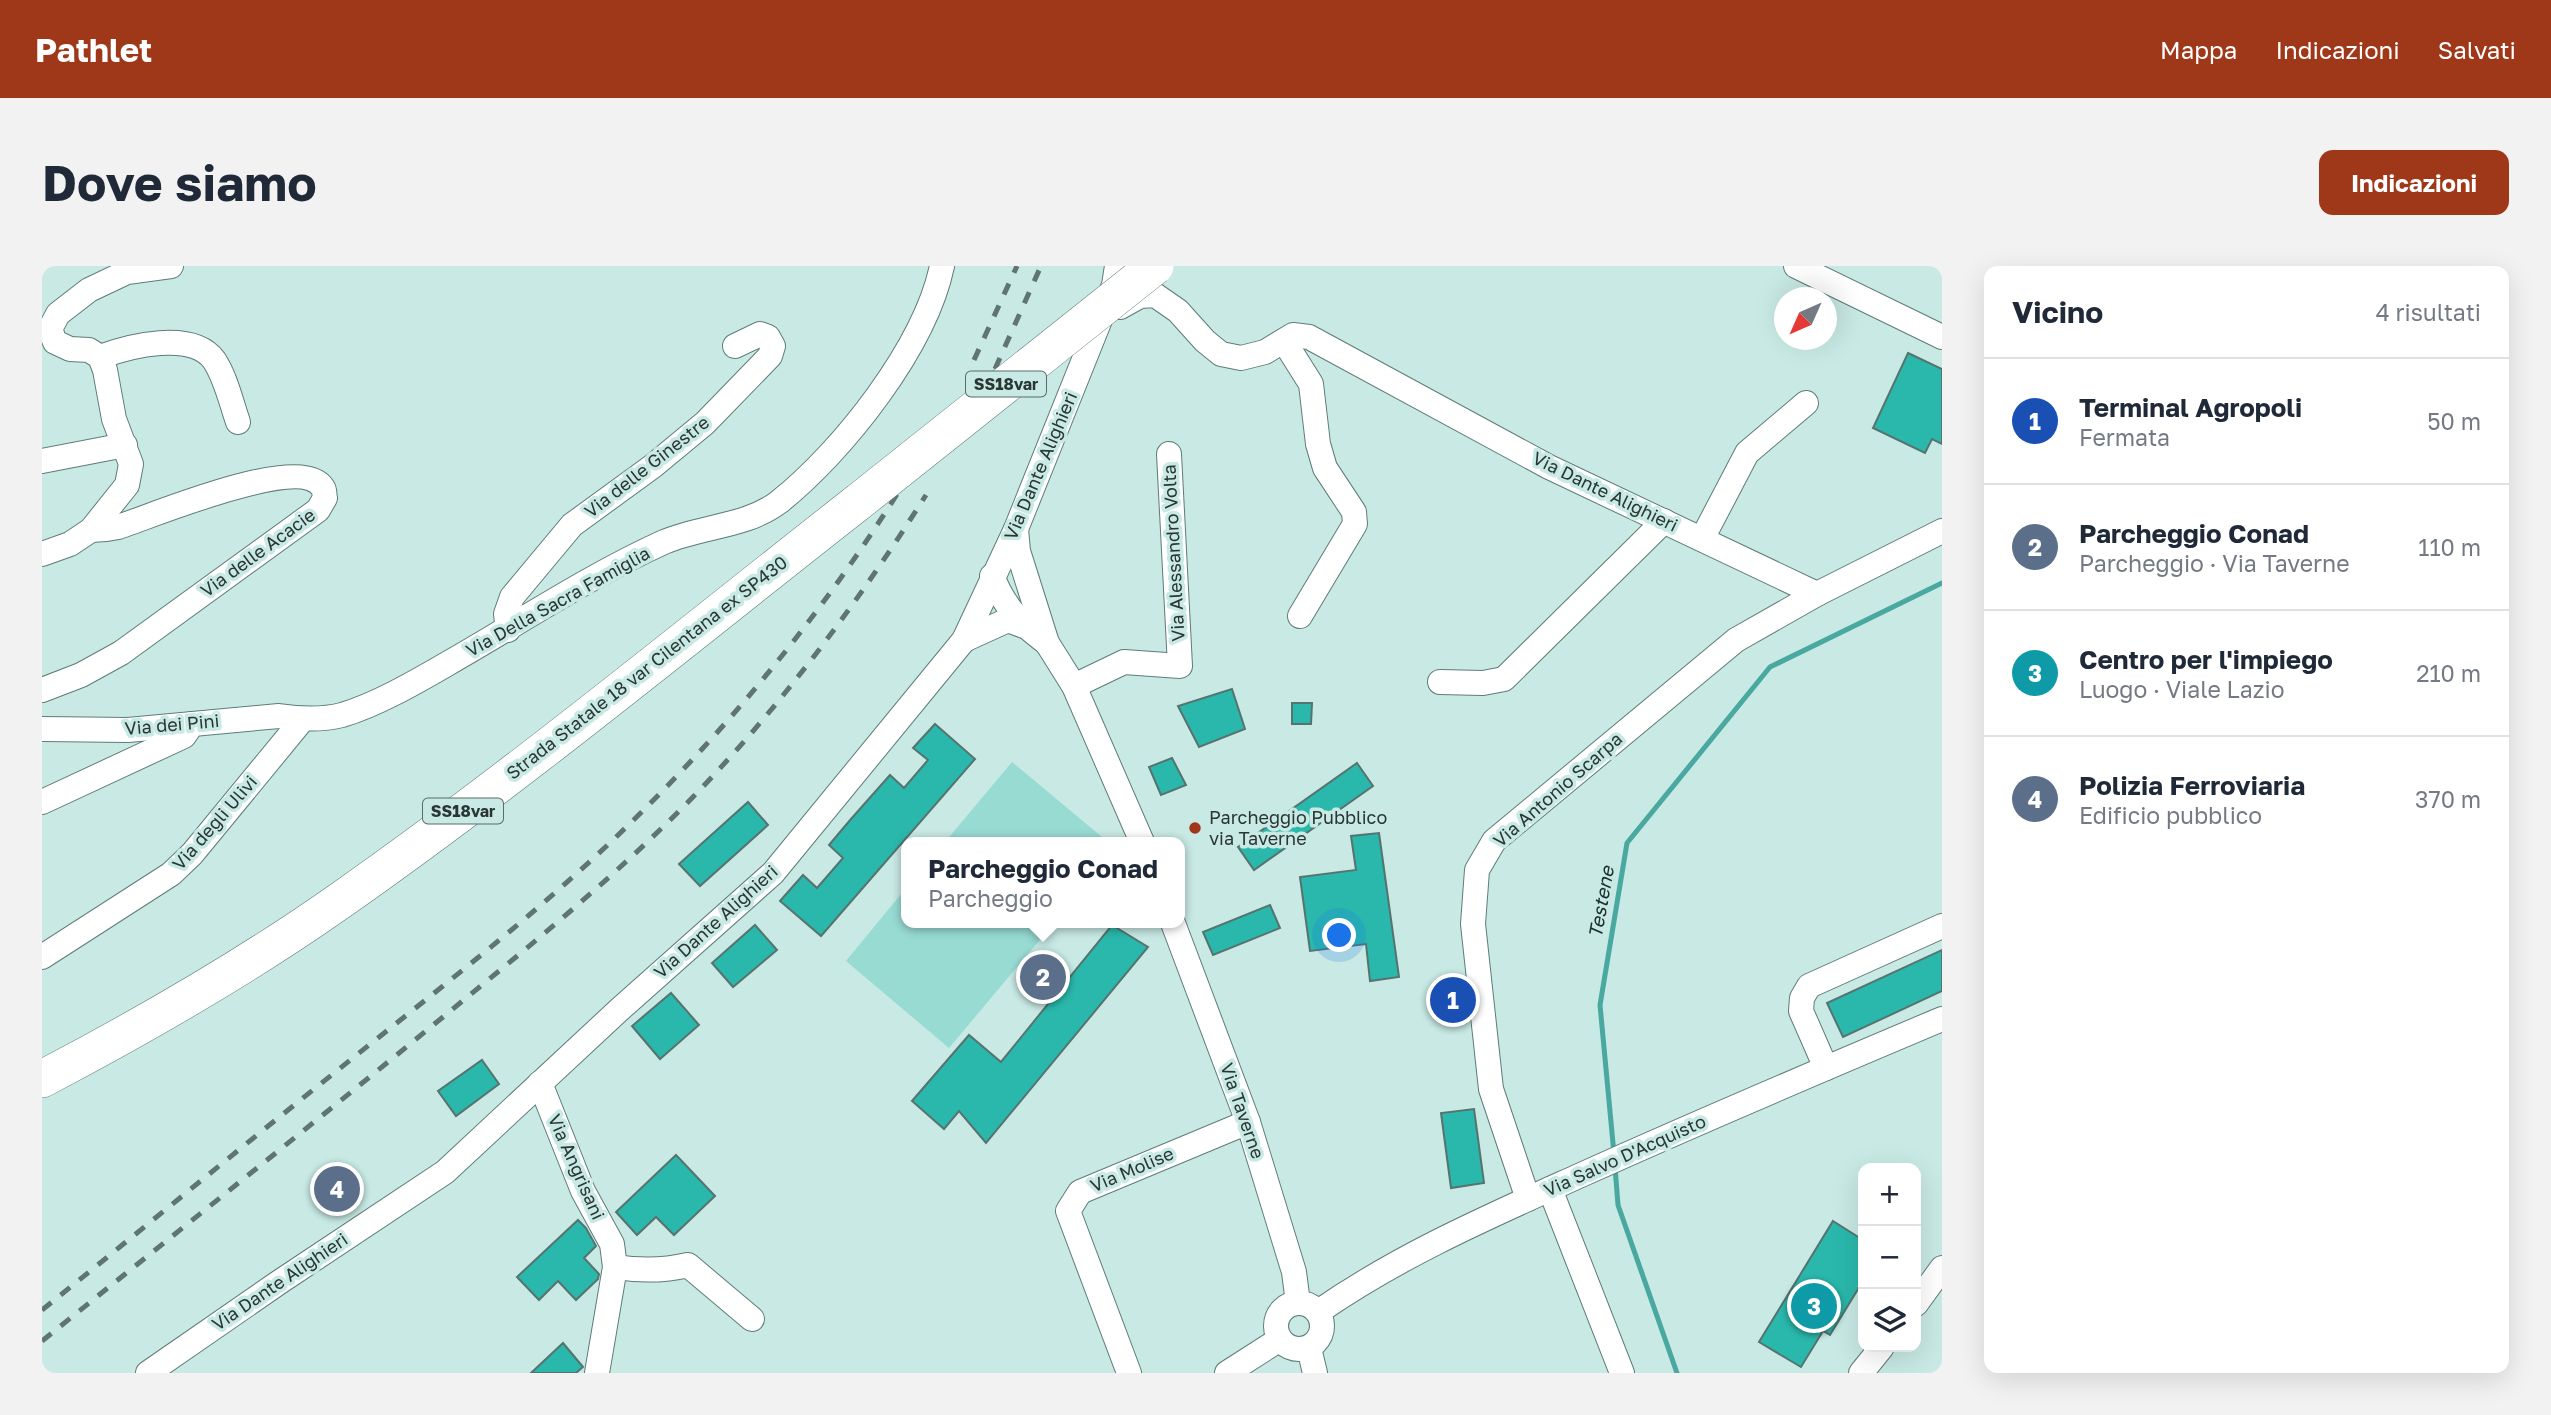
<!DOCTYPE html>
<html lang="it">
<meta charset="utf-8">
<style>
body{margin:0;font-family:"Golos Text",sans-serif;background:#f2f2f3;color:#1f2937}
.controls{position:absolute;right:21px;bottom:21px;display:grid;overflow:hidden;border-radius:14px;box-shadow:0 7px 28px #0002}
.controls button{width:63px;height:63px;display:grid;place-items:center;padding:0;border:0;border-bottom:2px solid #e0e1e3;background:#fff;color:#1f2937;font:35px sans-serif}
.compass{position:absolute;left:1732px;top:21px;width:63px;height:63px;border-radius:50%;background:#fff;box-shadow:0 7px 28px #0002;rotate:225deg}
.you{position:absolute;left:1298px;top:670px;width:24px;height:24px;margin:-18px;border:5px solid #fff;border-radius:50%;background:#1a73e8;box-shadow:0 0 0 10px #1a73e833}
.badge{display:grid;place-items:center;width:46px;height:46px;border-radius:50%;background:#9f3719;color:#fff;font-size:23px;font-weight:700}
.pin{position:absolute;translate:-50% -50%;border:4px solid #fff;box-shadow:0 2px 7px #0006}
.popup{position:absolute;left:859px;top:571px;width:284px;height:91px;box-sizing:border-box;display:grid;place-content:center;border-radius:14px;background:#fff;filter:drop-shadow(0 2px 5px #0005);font-size:23px;white-space:nowrap;color:#747a83}
.popup b{font-size:26px;color:#1f2937}
.popup::after{content:'';position:absolute;left:50%;top:100%;margin-left:-14px;border:14px solid transparent;border-top-color:#fff}
.list{margin:0;padding:0;list-style:none}
h2{display:flex;justify-content:space-between;align-items:center;height:91px;margin:0;padding:0 28px;font-size:30px}
h2 small{font-size:23px;font-weight:400;color:#747a83}
.list li{display:grid;grid-template-columns:46px 1fr auto;gap:21px;align-items:center;box-sizing:border-box;height:126px;padding:0 28px;border-top:2px solid #e0e1e3}
.list b{display:block;font-size:26px;white-space:nowrap}
.list p{margin:0;font-size:23px;white-space:nowrap;color:#747a83}
.list em{font-size:23px;font-style:normal;color:#747a83}
.icon{flex:none;width:38px;height:38px;fill:none;stroke:currentColor;stroke-width:2;stroke-linecap:round;stroke-linejoin:round}
.map{position:relative;flex:none;width:1900px;height:1107px;overflow:hidden;border-radius:14px}
header{display:flex;align-items:center;gap:42px;box-sizing:border-box;height:98px;padding:0 35px;background:#9f3719;color:#fff}
header strong{font-size:33px}
nav{display:flex;gap:38px;margin-inline-start:auto;font-size:24px}
.intro{display:flex;align-items:center;justify-content:space-between;box-sizing:border-box;height:168px;padding:0 42px}
h1{margin:0;font-size:49px}
.button{padding:18px 32px;border-radius:14px;background:#9f3719;color:#fff;font-size:24px;font-weight:700}
main{display:flex;gap:42px;padding:0 42px}
aside{flex:1;background:#fff;border-radius:14px;box-shadow:0 7px 28px #0002}
.map>svg:first-child{display:block}
.green{fill:#97dbd3}
.lines{fill:none;stroke-linecap:round;stroke-linejoin:round}
.stream{stroke:#49a89f;stroke-width:5}
.building{fill:#2ab8ac;stroke:#56736f;stroke-width:2}
.minor-casing{stroke:#5e7c78;stroke-width:26}
.highway-casing{stroke:#5e7c78;stroke-width:38}
.minor{stroke:#fff;stroke-width:24}
.highway{stroke:#fff;stroke-width:37}
.rail{stroke:#607471;stroke-width:5;stroke-dasharray:12 12;stroke-linecap:butt}
.highway-bridge-casing{stroke:#5e7c78;stroke-width:38;stroke-linecap:butt}
.highway-bridge{stroke:#fff;stroke-width:37}
.poi-dot{fill:#9f3719;stroke:#c8e9e4;stroke-width:2.5}
.labels{text-anchor:middle;stroke-width:7;stroke-linejoin:round;paint-order:stroke}
.shield{fill:#c8e9e4;stroke:#596c69;stroke-width:2}
.shield-label{font-size:16px;font-weight:bold;fill:#293634}
.street-label{font-size:18px;fill:#293634;stroke:#c8e9e4}
.poi-label{font-size:18px;fill:#293634;stroke:#c8e9e4;text-anchor:start}
.water-label{font-size:19px;font-style:italic;fill:#192f2d;stroke:#c8e9e4}
</style>
<header>
<strong>Pathlet</strong>
<nav><a>Mappa</a><a>Indicazioni</a><a>Salvati</a></nav>
</header>
<div class="intro"><h1>Dove siamo</h1><a class="button">Indicazioni</a></div>
<main>
<div class="map">
<svg width="1900" height="1107" viewBox="0 0 1900 1107">
<rect width="100%" height="100%" fill="#c8e9e4"/>
<g class="green">
<polygon points="970,496 1066,576 903,576"/>
<polygon points="864,622 864,657 1012,657 907,782 804,695"/>
</g>
<g class="lines">
<g class="stream">
<polyline points="1572,888 1558,739 1585,577 1728,401 1900,317"/>
<polyline points="1573,901 1576,939 1635,1107"/>
</g>
</g>
<g class="building">
<polygon points="1866,87 1900,103 1900,178 1890,173 1883,187 1831,162"/>
<polygon points="1190,423 1203,463 1157,481 1136,440"/>
<polygon points="1250,437 1270,437 1269,458 1250,458"/>
<polygon points="893,458 933,493 779,670 738,635 761,609 775,622 801,592 787,579 809,553 848,509 862,522 886,494 871,482"/>
<polygon points="1130,492 1144,519 1119,529 1107,501"/>
<polygon points="1315,497 1331,520 1212,604 1196,581"/>
<polygon points="706,536 726,559 658,620 637,598"/>
<polygon points="1337,567 1357,711 1328,715 1324,678 1268,685 1258,611 1314,604 1309,570"/>
<polygon points="1228,639 1238,662 1171,689 1161,666"/>
<polygon points="713,659 735,684 691,721 670,697"/>
<polygon points="1070,659 1106,681 944,877 917,845 902,863 870,835 927,769 959,796"/>
<polygon points="1900,684 1900,725 1801,771 1785,737"/>
<polygon points="629,727 657,759 618,793 590,760"/>
<polygon points="440,794 457,818 414,850 396,825"/>
<polygon points="1432,843 1442,917 1409,922 1399,847"/>
<polygon points="634,889 673,930 632,969 614,951 595,969 574,946"/>
<polygon points="536,954 544,962 554,980 542,992 557,1008 556,1013 534,1034 516,1015 497,1034 475,1011"/>
<polygon points="1791,955 1821,974 1821,1015 1788,1069 1781,1065 1759,1101 1717,1076"/>
<polygon points="521,1077 541,1101 534,1107 489,1107"/>
</g>
<g class="lines">
<defs>
<g id="minor">
<polyline points="1754,0 1900,71"/>
<polyline points="1078,41 1098,30 1113,29 1136,45 1163,75 1179,88 1199,92 1223,86 1251,69 1267,71 1507,201 1775,328"/>
<polyline points="1242,75 1269,118 1276,178 1283,202 1312,246 1313,258 1258,350"/>
<path d="M58 91C87 80 150 64 172 94 184 112 189 136 196 156"/>
<polyline points="0,195 83,179"/>
<polyline points="974,263 976,285 1005,377 1032,420 1100,576"/>
<polyline points="1660,273 1705,187 1764,137"/>
<polyline points="0,288 28,278 49,264 85,219 89,198 72,153 63,104 58,91 47,84 28,83 13,76 8,63 16,48 47,24 85,6 129,0"/>
<path d="M950 310C963 342 978 357 1005 377"/>
<polyline points="466,364 464,348 470,331 530,259 611,200 663,157 728,90 731,80 726,71 718,68 693,80"/>
<polyline points="922,374 966,354 982,360"/>
<polyline points="1398,416 1441,417 1462,413 1622,255"/>
<polyline points="1032,420 1082,396 1138,400 1127,188"/>
<path d="M0 424 39 409 79 387 276 244 283 232C282 229 283 225 281 222 259 186 108 251 76 261 67 263 58 264 49 264"/>
<path d="M0 463 86 464 237 450C257 453 280 454 300 449 334 439 374 416 405 398 477 357 547 310 622 276 659 260 704 261 737 236 801 185 883 81 900 0"/>
<polyline points="0,536 142,470 150,458"/>
<polyline points="1131,657 1206,856 1252,1006 1256,1037"/>
<polyline points="0,691 129,608 150,588 261,453"/>
<polyline points="1784,802 1759,745 1760,732 1767,720 1900,660"/>
<polyline points="498,817 541,925 570,978 573,1001 555,1107"/>
<polyline points="1508,923 1580,1107"/>
<polyline points="1486,933 1449,823 1431,658 1435,604 1452,575 1694,374 1775,328 1900,265"/>
<path d="M573 1001C599 1005 621 1005 646 999L710 1053"/>
<circle cx="1257" cy="1060" r="23"/>
<polyline points="1874,1038 1900,1002"/>
<path d="M1276 1046C1358 989 1448 950 1539 909 1659 855 1779 804 1900 753"/>
<polyline points="1267,1082 1273,1107"/>
<polyline points="106,1107 239,1015 403,906 577,744 731,607 922,374 974,263 1072,19 1075,0"/>
<polyline points="1087,1107 1026,945 1038,926 1206,856"/>
<polyline points="1185,1107 1238,1073"/>
<polyline points="1819,1107 1840,1081"/>
</g>
<path id="highway" d="M0 813C103 759 204 701 299 634 477 509 644 371 815 237"/>
</defs>
<use href="#minor" class="minor-casing"/>
<use href="#highway" class="highway-casing"/>
<use href="#minor" class="minor"/>
<use href="#highway" class="highway"/>
<g class="rail">
<polyline points="932,94 975,0"/>
<polyline points="953,103 999,0"/>
<path d="M0 1044C97 966 193 886 291 808 380 736 472 666 556 588 674 478 777 354 862 217"/>
<path d="M0 1075C130 970 261 866 390 760 479 687 570 614 650 532 739 440 816 337 884 229"/>
</g>
<defs>
<polyline id="highway-bridge" points="815,237 1113,0"/>
</defs>
<use href="#highway-bridge" class="highway-bridge-casing"/>
<use href="#highway-bridge" class="highway-bridge"/>
</g>
<circle class="poi-dot" cx="1153" cy="562" r="7"/>
<g class="labels">
<g class="shield">
<rect x="924" y="105.5" width="80" height="25" rx="5"/>
<rect x="381" y="532.5" width="80" height="25" rx="5"/>
</g>
<g class="shield-label">
<text x="964" y="124">SS18var</text>
<text x="421" y="551">SS18var</text>
</g>
<g class="street-label">
<text transform="translate(999 200) rotate(-67)" y="6">Via Dante Alighieri</text>
<text transform="translate(605 201) rotate(-38)" y="6">Via delle Ginestre</text>
<text transform="translate(1563 226) rotate(26)" y="6">Via Dante Alighieri</text>
<text transform="translate(216 287) rotate(-36)" y="6">Via delle Acacie</text>
<text transform="translate(1132 287) rotate(-93)" y="6">Via Alessandro Volta</text>
<text transform="translate(516 336) rotate(-29)" y="6">Via Della Sacra Famiglia</text>
<text transform="translate(605 402) rotate(-38)" y="6">Strada Statale 18 var Cilentana ex SP430</text>
<text transform="translate(130 459) rotate(-5)" y="6">Via dei Pini</text>
<text transform="translate(1516 524) rotate(-41)" y="6">Via Antonio Scarpa</text>
<text transform="translate(173 557) rotate(-49)" y="6">Via degli Ulivi</text>
<text transform="translate(674 656) rotate(-42)" y="6">Via Dante Alighieri</text>
<text transform="translate(1200 845) rotate(71)" y="6">Via Taverne</text>
<text transform="translate(1583 890) rotate(-24)" y="6">Via Salvo D'Acquisto</text>
<text transform="translate(534 901) rotate(66)" y="6">Via Angrisani</text>
<text transform="translate(1090 904) rotate(-23)" y="6">Via Molise</text>
<text transform="translate(238 1016) rotate(-34)" y="6">Via Dante Alighieri</text>
</g>
<g class="poi-label">
<text x="1167" y="558">Parcheggio Pubblico<tspan x="1167" dy="21">via Taverne</tspan></text>
</g>
<g class="water-label">
<text transform="translate(1559 636) rotate(-80)" y="7">Testene</text>
</g>
</g>
</svg>
<div class="controls">
<button>+</button>
<button>−</button>
<button><svg class="icon" aria-label="layers" viewBox="0 0 24 24"><path d="M12 4l9 5-9 5-9-5zM3 14l9 5 9-5"/></svg></button>
</div>
<svg class="compass" viewBox="-18 -18 36 36"><path d="M0-13l5 13h-10z" fill="#e53935"/><path d="M0 13l5-13h-10z" fill="#747a83"/></svg>
<div class="you"></div>
<div class="pin badge" style="left:1411px;top:734px;background:#1a4fb4">1</div>
<div class="pin badge" style="left:1001px;top:711px;background:#5c6f8a">2</div>
<div class="popup"><b>Parcheggio Conad</b>Parcheggio</div>
<div class="pin badge" style="left:1772px;top:1040px;background:#0f9aa8">3</div>
<div class="pin badge" style="left:295px;top:923px;background:#5c6f8a">4</div>
</div>
<aside>
<h2>Vicino<small>4 risultati</small></h2>
<ul class="list">
<li><span class="badge" style="background:#1a4fb4">1</span><div><b>Terminal Agropoli</b><p>Fermata</p></div><em>50 m</em></li>
<li><span class="badge" style="background:#5c6f8a">2</span><div><b>Parcheggio Conad</b><p>Parcheggio · Via Taverne</p></div><em>110 m</em></li>
<li><span class="badge" style="background:#0f9aa8">3</span><div><b>Centro per l'impiego</b><p>Luogo · Viale Lazio</p></div><em>210 m</em></li>
<li><span class="badge" style="background:#5c6f8a">4</span><div><b>Polizia Ferroviaria</b><p>Edificio pubblico</p></div><em>370 m</em></li>
</ul>
</aside>
</main>
